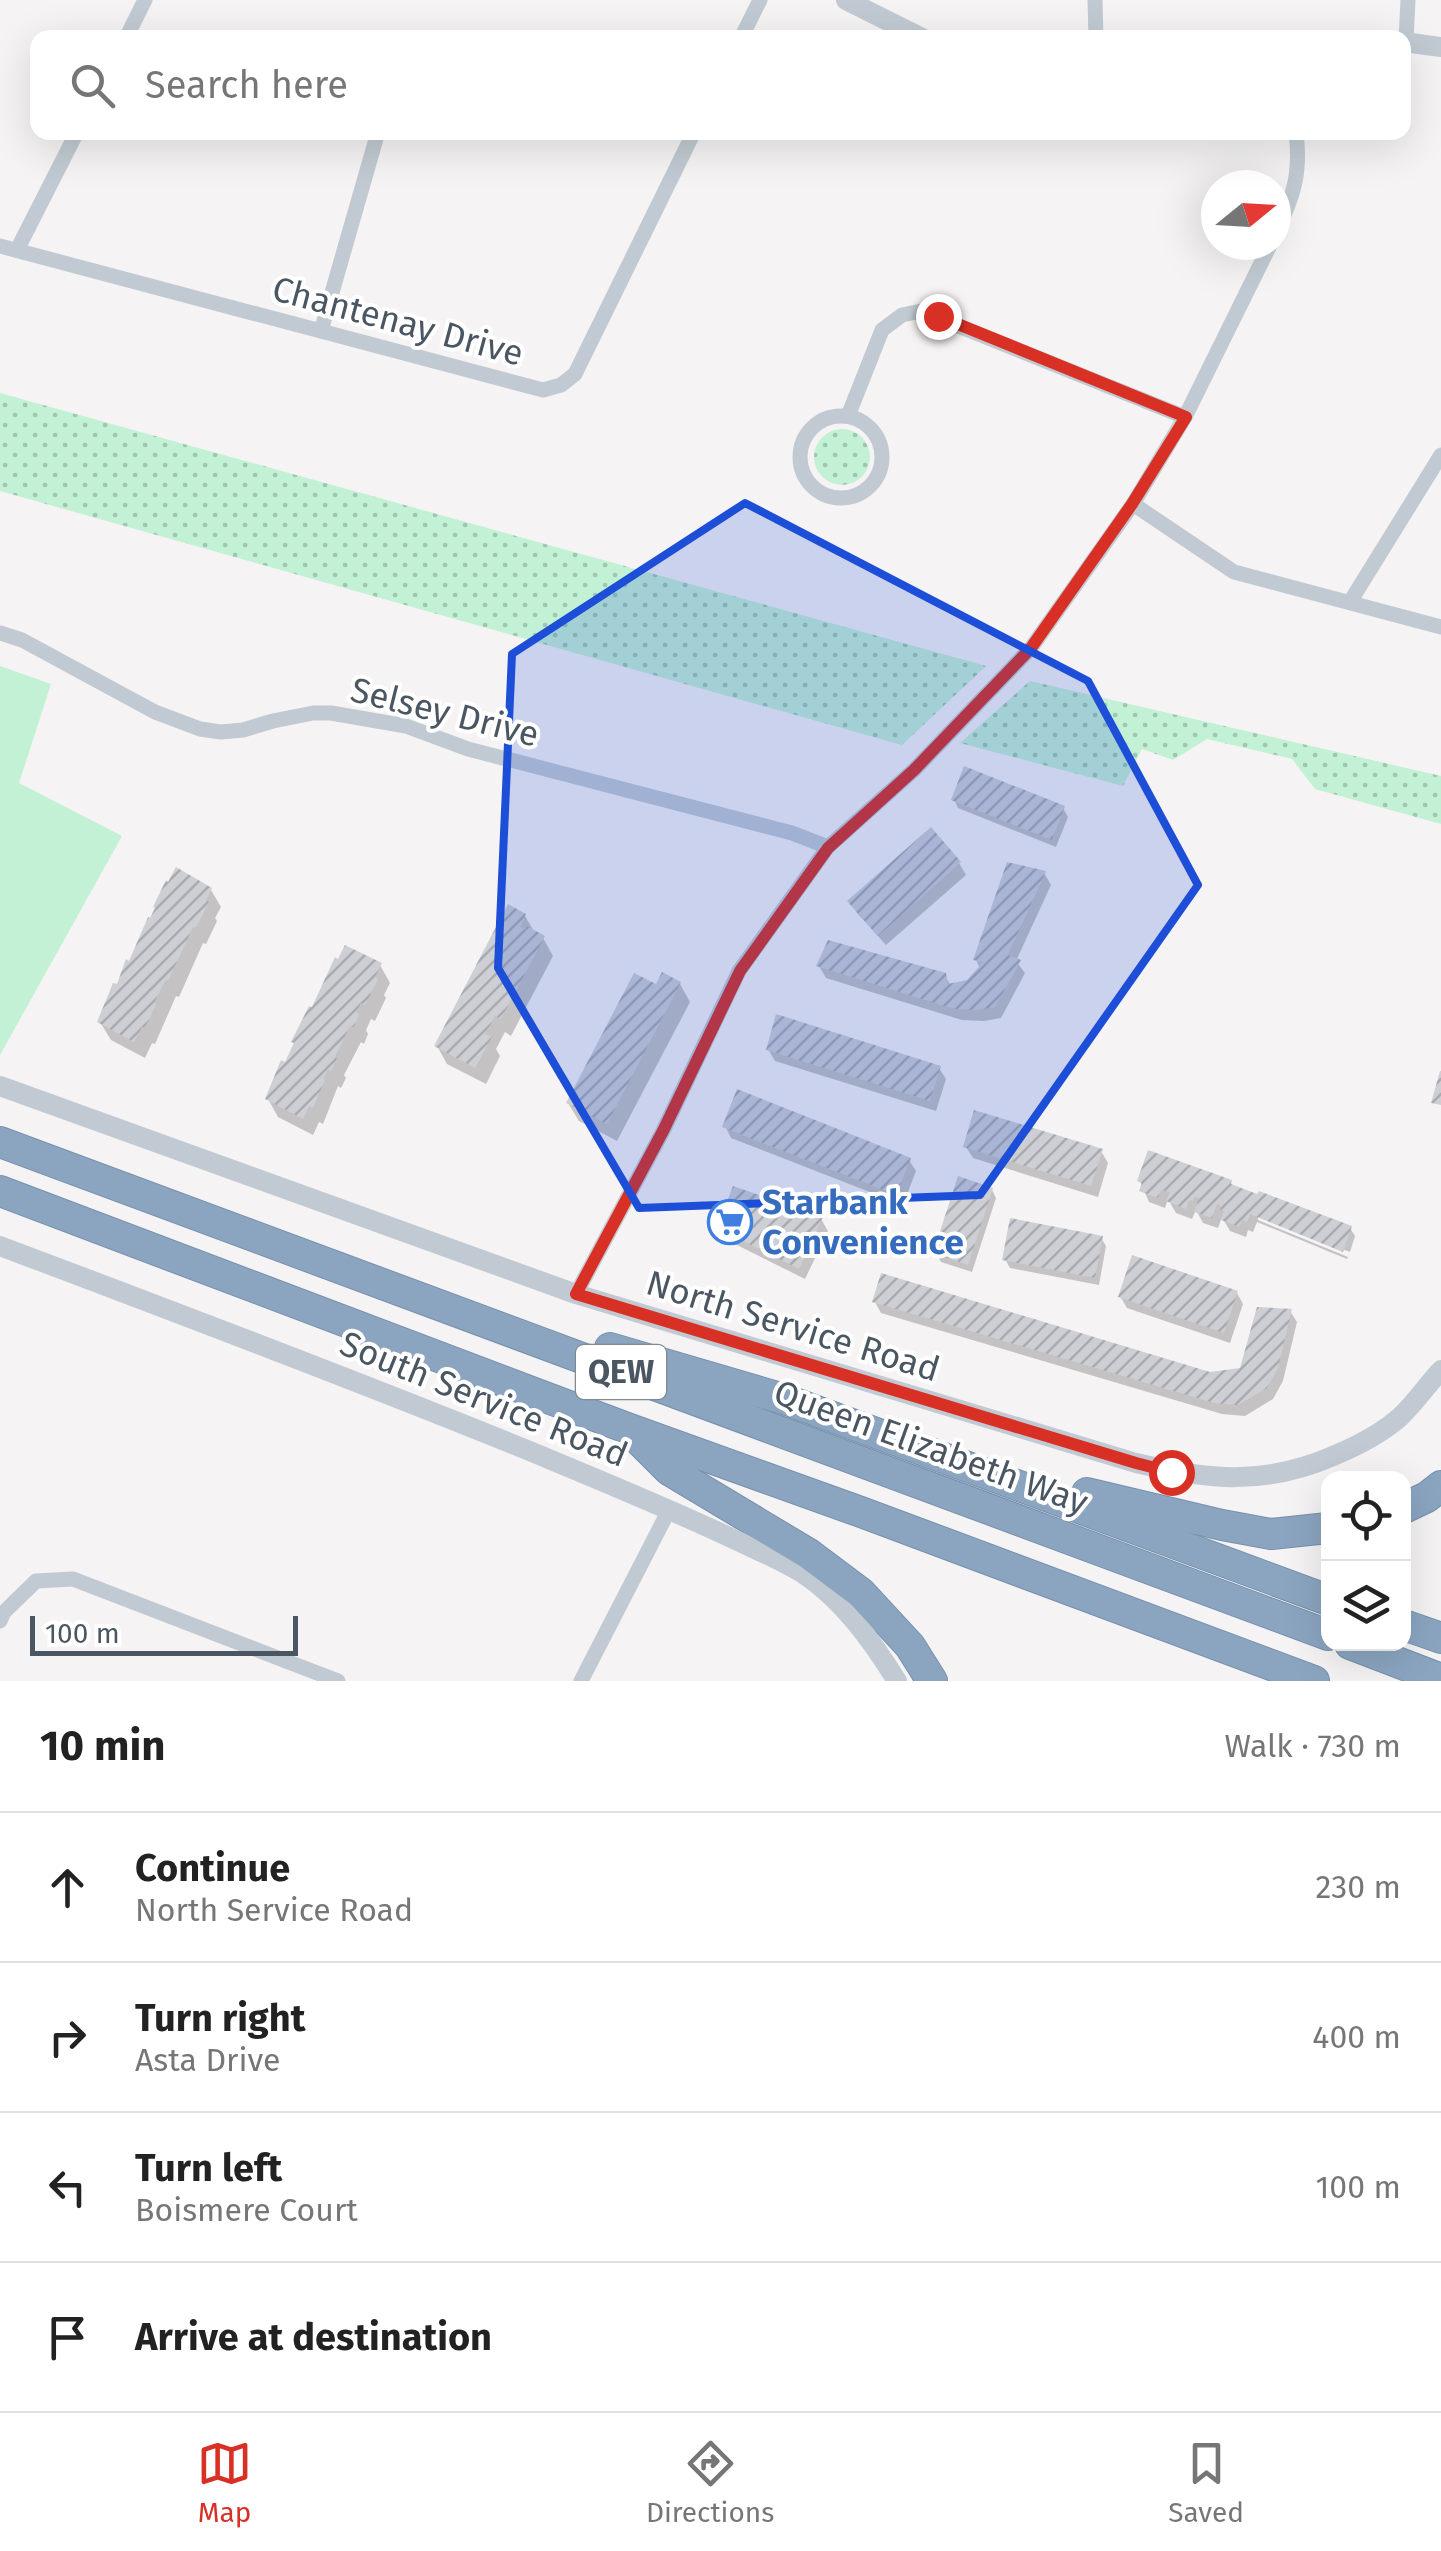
<!DOCTYPE html>
<meta charset="utf-8">
<style>
body{margin:0;font-family:"Fira Sans",sans-serif;background:#f6f6f6;color:#222}
.controls{position:absolute;right:30px;bottom:30px;display:grid;overflow:hidden;border-radius:20px;box-shadow:0 10px 40px #0002}
.controls button{width:90px;height:90px;display:grid;place-items:center;padding:0;border:0;border-bottom:2px solid #e0e0e0;background:#fff;color:#222;font:50px sans-serif}
.compass{position:absolute;left:1201px;top:170px;width:90px;height:90px;border-radius:50%;background:#fff;box-shadow:0 10px 40px #0002;rotate:72deg}
.scale{position:absolute;left:30px;bottom:25px;width:268px;box-sizing:border-box;padding-left:10px;border:5px solid #4a5661;border-top:0;font-size:28px;line-height:35px;white-space:nowrap;color:#4a5661;-webkit-text-stroke:8px #fff;paint-order:stroke}
.stop{position:absolute;width:30px;height:30px;margin:-22px;border:8px solid #d93025;border-radius:50%;background:#fff}
.stop.end{background:#d93025;border-color:#fff;box-shadow:0 2px 10px #0008}
.list{margin:0;padding:0;list-style:none}
h2{display:flex;justify-content:space-between;align-items:center;height:130px;margin:0;padding:0 40px;font-size:42px}
h2 small{font-size:32px;font-weight:400;color:#767676}
.list li{display:grid;grid-template-columns:65px 1fr auto;gap:30px;align-items:center;box-sizing:border-box;height:150px;padding:0 40px;border-top:2px solid #e0e0e0}
.list b{display:block;font-size:38px;white-space:nowrap}
.list p{margin:0;font-size:32px;white-space:nowrap;color:#767676}
.list em{font-size:32px;font-style:normal;color:#767676}
.icon{flex:none;width:55px;height:55px;fill:none;stroke:currentColor;stroke-width:2;stroke-linecap:round;stroke-linejoin:round}
.map{position:relative;flex:none;width:1441px;height:1681px;overflow:hidden}
.search{position:absolute;background:#fff;box-shadow:0 10px 40px #0002;left:30px;right:30px;top:30px;height:110px;display:flex;align-items:center;gap:25px;box-sizing:border-box;padding:0 35px;border-radius:20px;color:#767676;font-size:38px}
.sheet{height:730px;background:#fff}
nav{display:flex;justify-content:space-around;align-items:center;box-sizing:border-box;height:140px;border-top:2px solid #e0e0e0;background:#fff;font-size:28px;color:#767676}
nav a{display:grid;justify-items:center;gap:5px}
nav .on{color:#d93025}
.map>svg:first-child{display:block}
.grass{fill:url(#grass-dots)}
.park{fill:#c3f1d5}
.shadow{fill:#0003}
.building{fill:url(#building-hatch)}
.lines{fill:none;stroke-linecap:round;stroke-linejoin:round}
.motorway-casing{stroke:#7690ad;stroke-width:32}
.minor{stroke:#c1cad2;stroke-width:15}
.tertiary{stroke:#c1cad2;stroke-width:20}
.motorway{stroke:#8ba5c1;stroke-width:30}
.route{stroke:#d93025;stroke-width:12}
.marked{fill:#1d4ed8;fill-opacity:0.2;stroke:#1d4ed8;stroke-width:8;stroke-linejoin:round}
.labels{text-anchor:middle;stroke-width:8;stroke-linejoin:round;paint-order:stroke}
.shield{fill:#fff;stroke:#808990;stroke-width:2.5}
.shield-label{font-size:32px;font-weight:bold;fill:#4a5661}
.street-label{font-size:35px;fill:#4a5661;stroke:#fff}
.shop-label{font-size:35px;font-weight:bold;fill:#366cbe;stroke:#fff;text-anchor:start}
</style>
<div class="map">
<svg width="1441" height="1681" viewBox="0 0 1441 1681">
<defs>
<pattern id="grass-dots" width="8" height="8" patternUnits="userSpaceOnUse" patternTransform="scale(2.5)"><rect width="8" height="8" fill="#c3f1d5"/><path d="M2 2h.1M6 6h.1" fill="none" stroke="#a0c6b0" stroke-width="1.8" stroke-linecap="round"/></pattern>
<pattern id="building-hatch" width="6" height="6" patternUnits="userSpaceOnUse" patternTransform="scale(2.5)"><rect width="6" height="6" fill="#cdcfd5"/><path d="M-1 1l2-2M0 6l6-6M5 7l2-2" fill="none" stroke="#a8abb0"/></pattern>
</defs>
<rect width="100%" height="100%" fill="#f5f3f3"/>
<g class="grass">
<polygon points="0,393 986,666 902,745 0,491"/>
<circle cx="842" cy="457" r="28"/>
<polygon points="1030,681 1441,776 1441,824 1315,789 1292,759 1207,739 1173,760 1142,749 1123,786 960,743"/>
</g>
<polygon class="park" points="0,666 51,684 19,783 122,836 0,1055"/>
<g class="shadow">
<polygon points="954,799 1063,808 1068,817 1056,847 958,808"/>
<polygon points="959,863 966,875 886,945 857,913 851,901"/>
<polygon points="1044,873 1051,885 1016,961 1025,973 1001,1018 984,1021 962,1020 826,978 819,966 945,976 951,986 968,983 980,968 976,960"/>
<polygon points="211,890 221,907 215,918 217,921 206,944 203,943 179,997 176,996 155,1044 152,1043 145,1058 111,1040 100,1022 118,988"/>
<polygon points="525,916 535,933 543,938 553,956 511,1036 505,1032 496,1049 500,1056 486,1084 447,1064 437,1046"/>
<polygon points="380,965 390,983 384,995 386,998 375,1021 371,1019 366,1030 368,1034 364,1044 361,1042 344,1075 346,1078 341,1088 338,1086 323,1124 319,1122 313,1135 278,1117 268,1099 286,1065"/>
<polygon points="680,984 690,1002 617,1141 579,1121 568,1103 657,988"/>
<polygon points="768,1049 939,1068 946,1079 936,1111 775,1061"/>
<polygon points="725,1126 909,1160 916,1171 903,1205 731,1138"/>
<polygon points="966,1147 1101,1151 1108,1163 1098,1197 973,1158"/>
<polygon points="1140,1181 1230,1182 1234,1188 1350,1228 1355,1236 1350,1252 1258,1215 1258,1220 1348,1257 1347,1259 1257,1222 1253,1232 1248,1230 1246,1237 1230,1231 1222,1217 1218,1228 1203,1223 1196,1210 1192,1219 1176,1213 1168,1199 1165,1208 1149,1202"/>
<polygon points="992,1190 996,1198 972,1272 941,1262 936,1253"/>
<polygon points="821,1219 828,1231 805,1279 727,1240 720,1228"/>
<polygon points="1101,1238 1106,1246 1099,1285 1010,1268 1005,1259"/>
<polygon points="1237,1293 1243,1304 1230,1343 1127,1308 1120,1296"/>
<polygon points="875,1302 1210,1374 1242,1370 1290,1311 1297,1322 1283,1381 1273,1399 1245,1416 1222,1414 881,1313"/>
</g>
<g class="building">
<polygon points="964,766 1065,806 1052,840 951,800"/>
<polygon points="931,827 961,862 878,936 847,901"/>
<polygon points="1007,862 1046,871 1008,955 1021,960 995,1007 977,1010 954,1009 816,966 828,940 946,973 948,984 967,980 983,962 973,960"/>
<polygon points="176,867 212,888 206,900 209,902 196,928 193,927 168,981 166,979 154,1003 156,1004 145,1028 142,1027 134,1042 97,1022 113,983 117,984 126,959 129,961 148,917 150,918 155,908 153,907 166,880 168,882"/>
<polygon points="508,904 526,914 520,927 525,930 527,926 545,936 501,1019 495,1016 485,1034 492,1037 475,1068 434,1046"/>
<polygon points="345,945 382,963 375,977 378,979 365,1005 361,1003 356,1013 359,1014 354,1027 350,1026 335,1057 337,1058 331,1071 328,1070 323,1079 325,1080 313,1108 309,1106 303,1119 265,1099 281,1060 285,1062 294,1043 291,1042 309,1006 312,1007 335,957 338,959"/>
<polygon points="662,972 681,982 607,1124 566,1103 634,973 656,984"/>
<polygon points="776,1014 941,1066 930,1101 766,1050"/>
<polygon points="1440,1071 1441,1071 1441,1105 1431,1103"/>
<polygon points="737,1089 911,1158 896,1195 722,1127"/>
<polygon points="974,1110 1103,1149 1091,1186 963,1147"/>
<polygon points="1148,1150 1232,1180 1231,1184 1257,1194 1259,1191 1352,1226 1343,1252 1250,1214 1247,1222 1242,1220 1239,1227 1221,1220 1224,1211 1220,1210 1221,1206 1217,1204 1212,1218 1194,1212 1199,1198 1194,1197 1193,1201 1189,1200 1186,1209 1166,1201 1170,1192 1161,1190 1158,1198 1139,1191 1142,1183 1137,1181"/>
<polygon points="958,1176 993,1188 968,1265 933,1253"/>
<polygon points="733,1186 823,1217 799,1269 717,1228"/>
<polygon points="1010,1218 1103,1236 1095,1278 1002,1260"/>
<polygon points="1132,1255 1238,1291 1224,1333 1118,1297"/>
<polygon points="881,1273 1210,1372 1240,1368 1257,1307 1292,1309 1278,1368 1267,1388 1238,1405 1214,1403 872,1302"/>
</g>
<g class="lines">
<defs>
<g id="motorway">
<polyline points="0,1142 1328,1635"/>
<polyline points="0,1191 627,1428 861,1512 1314,1681"/>
<polyline points="610,1348 784,1399 1328,1600"/>
<polyline points="636,1437 669,1470 809,1554 861,1593 910,1646 932,1681"/>
<polyline points="1087,1493 1222,1525 1271,1534 1328,1528"/>
<polyline points="1404,1508 1427,1497 1441,1486"/>
<polyline points="1404,1625 1441,1638"/>
<polyline points="1350,1644 1441,1679"/>
</g>
</defs>
<use href="#motorway" class="motorway-casing"/>
<g class="minor">
<polyline points="1095,0 1096,38"/>
<polyline points="126,38 145,0"/>
<polyline points="741,38 760,0"/>
<polyline points="1406,41 1408,0"/>
<path d="M1276 232C1294 196 1301 173 1296 132"/>
<polyline points="0,246 543,390 561,385 575,374 694,132"/>
<polyline points="17,250 77,132"/>
<polyline points="321,331 378,132"/>
<circle cx="841" cy="457" r="41"/>
<polyline points="848,416 882,330 902,315 921,311 1185,417"/>
<polyline points="1133,504 1234,572 1441,627"/>
<polyline points="1350,602 1441,455"/>
<polyline points="0,633 22,640 155,712 200,729 221,732 243,730 273,721 313,713 331,713 406,726 468,749 792,833 828,847"/>
<polyline points="576,1294 663,1131 739,971 828,847 914,770 1031,648 1133,504 1185,417 1270,245"/>
<polyline points="0,1621 4,1612 36,1581 73,1579 338,1681"/>
<polyline points="581,1681 669,1510"/>
</g>
<g class="tertiary">
<polyline points="846,0 922,38"/>
<polyline points="1404,42 1441,47"/>
<path d="M0 1086 576 1294 1136 1463C1208 1480 1264 1486 1333 1456 1357 1446 1381 1434 1400 1417 1415 1403 1427 1385 1441 1370"/>
<path d="M0 1246C178 1313 355 1380 532 1452 597 1479 663 1506 727 1536 752 1548 779 1559 802 1573 843 1600 872 1641 897 1681"/>
</g>
<use href="#motorway" class="motorway"/>
</g>
<g class="lines">
<polyline class="route" points="938,316 1186,417 1132,504 1031,648 914,770 828,848 740,971 663,1131 576,1294 1136,1463 1171,1472"/>
</g>
<path class="marked" d="M745 503 1088 681 1198 885 980 1195 639 1208 498 968 512 654Z"/>
<defs>
<symbol id="supermarket-ring" viewBox="-11 -11 22 22"><circle r="9.5" fill="#fff" stroke="#3f7fe0" stroke-width="1.5"/><path d="M-6-5.5h2.5l.6 2H6L4.5 2H-2.5L-4.4-4H-6ZM-1.5 3.2a1.3 1.3 0 1 0 .1 0ZM3 3.2a1.3 1.3 0 1 0 .1 0Z" fill="#3f7fe0"/></symbol>
</defs>
<g fill-rule="evenodd">
<use href="#supermarket-ring" x="705" y="1197" width="50" height="50"/>
</g>
<g class="labels">
<rect class="shield" x="576" y="1345" width="90" height="54" rx="8"/>
<g class="shield-label">
<text x="621" y="1383">QEW</text>
</g>
<g class="street-label">
<text transform="translate(398 321) rotate(15)" y="12">Chantenay Drive</text>
<text transform="translate(445 712) rotate(14)" y="12">Selsey Drive</text>
<text transform="translate(793 1326) rotate(17)" y="12">North Service Road</text>
<text transform="translate(484 1399) rotate(22)" y="12">South Service Road</text>
<text transform="translate(931 1447) rotate(20)" y="12">Queen Elizabeth Way</text>
</g>
<g class="shop-label">
<text x="762" y="1214">Starbank<tspan x="762" dy="40">Convenience</tspan></text>
</g>
</g>
</svg>
<div class="controls">
<button><svg class="icon" aria-label="locate" viewBox="0 0 24 24"><circle cx="12" cy="12" r="6"/><path d="M12 2v4M12 18v4M2 12h4M18 12h4"/></svg></button>
<button><svg class="icon" aria-label="layers" viewBox="0 0 24 24"><path d="M12 4l9 5-9 5-9-5zM3 14l9 5 9-5"/></svg></button>
</div>
<svg class="compass" viewBox="-18 -18 36 36"><path d="M0-13l5 13h-10z" fill="#e53935"/><path d="M0 13l5-13h-10z" fill="#767676"/></svg>
<div class="scale">100 m</div>
<div class="stop" style="left:1171px;top:1472px"></div>
<div class="stop end" style="left:938px;top:316px"></div>
<div class="search"><svg class="icon" aria-label="search" viewBox="0 0 24 24"><circle cx="10" cy="10" r="6"/><path d="M15 15l6 6"/></svg>Search here</div>
</div>
<section class="sheet">
<h2>10 min<small>Walk · 730 m</small></h2>
<ul class="list">
<li><svg class="icon" aria-label="ahead" viewBox="0 0 24 24"><path d="M12 20V5M6 11l6-6 6 6"/></svg><div><b>Continue</b><p>North Service Road</p></div><em>230 m</em></li>
<li><svg class="icon" aria-label="right" viewBox="0 0 24 24"><path d="M7 20v-9h11M14 6l5 5-5 5"/></svg><div><b>Turn right</b><p>Asta Drive</p></div><em>400 m</em></li>
<li><svg class="icon" aria-label="left" viewBox="0 0 24 24"><path d="M17 20v-9H6M10 6l-5 5 5 5"/></svg><div><b>Turn left</b><p>Boismere Court</p></div><em>100 m</em></li>
<li><svg class="icon" aria-label="arrive" viewBox="0 0 24 24"><path d="M6 21V4h12l-3 4 3 4H6"/></svg><div><b>Arrive at destination</b></div></li>
</ul>
</section>
<nav>
<a class="on"><svg class="icon" aria-label="map" viewBox="0 0 24 24"><path d="M3 6l6-2 6 2 6-2v14l-6 2-6-2-6 2zM9 4v14M15 6v14"/></svg>Map</a>
<a><svg class="icon" aria-label="directions" viewBox="0 0 24 24"><path d="M12 3l9 9-9 9-9-9zM9 14v-3h6M13 9l2 2-2 2"/></svg>Directions</a>
<a><svg class="icon" aria-label="saved" viewBox="0 0 24 24"><path d="M7 4h10v16l-5-4-5 4z"/></svg>Saved</a>
</nav>
